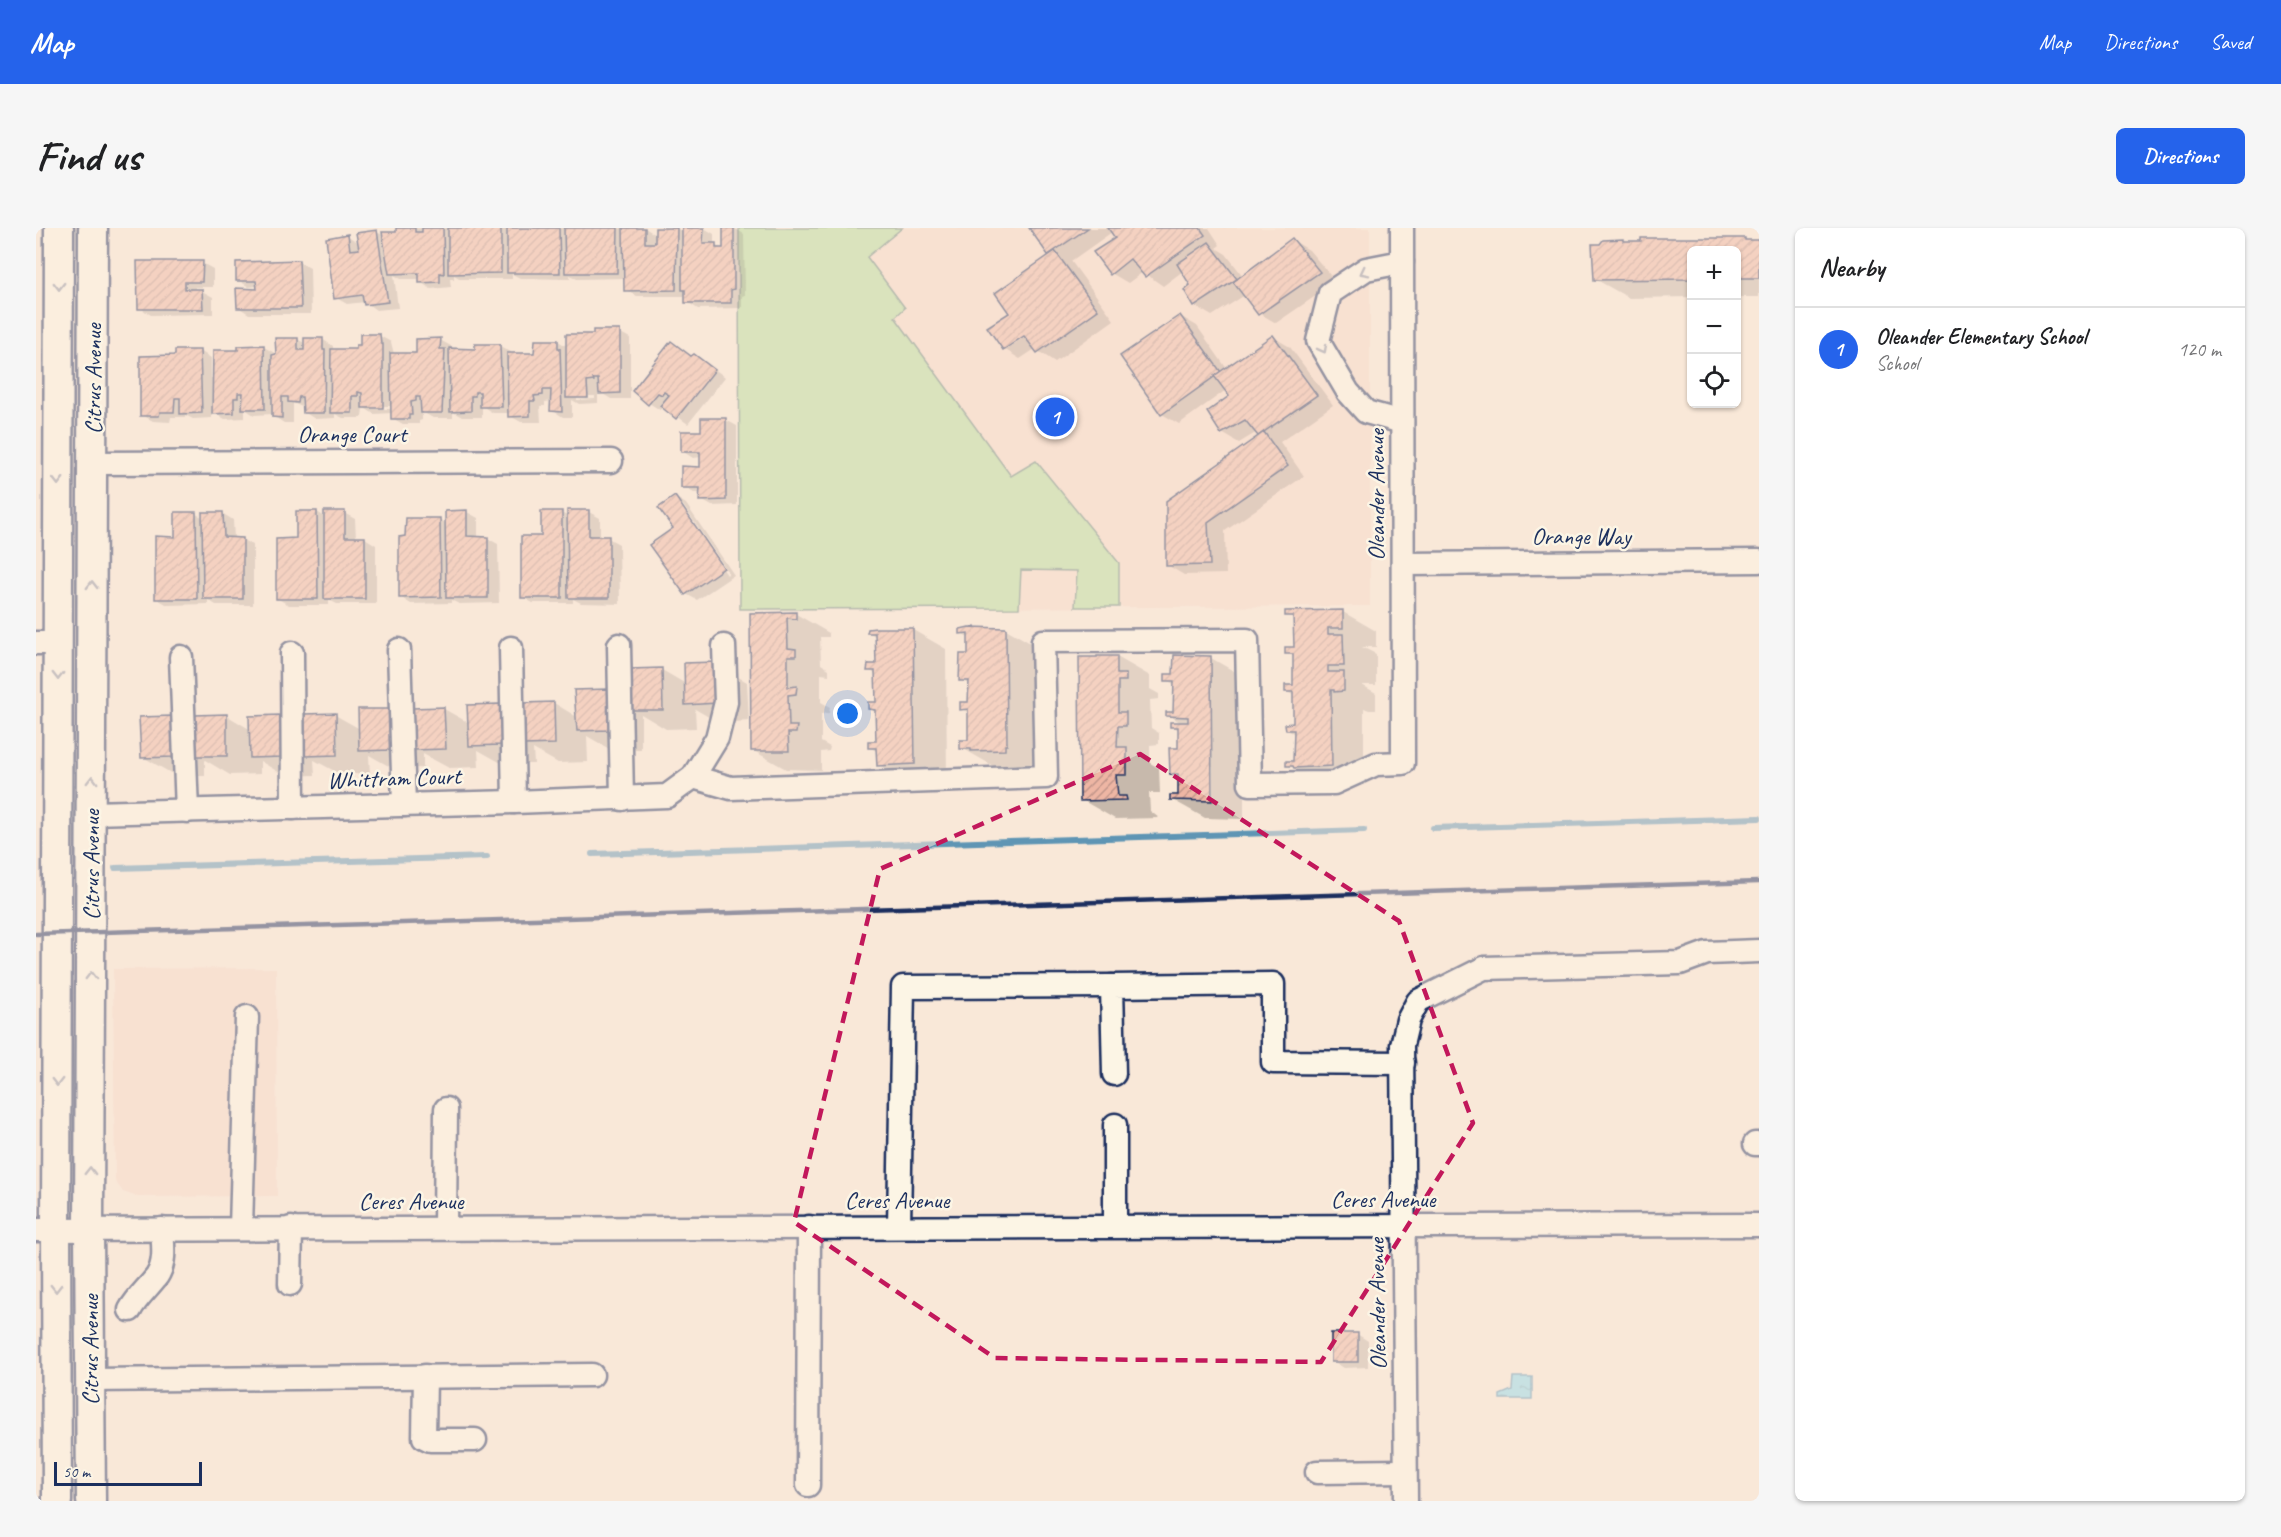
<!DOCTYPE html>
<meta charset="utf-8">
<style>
body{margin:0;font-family:Caveat,sans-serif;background:#f6f6f6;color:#202124}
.controls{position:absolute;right:18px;top:18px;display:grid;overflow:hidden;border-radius:9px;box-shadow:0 2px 4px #0004}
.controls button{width:54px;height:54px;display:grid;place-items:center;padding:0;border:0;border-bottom:2px solid #e0e0e0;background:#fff;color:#202124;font:30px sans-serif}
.scale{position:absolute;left:18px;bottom:15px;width:148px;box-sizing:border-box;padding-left:6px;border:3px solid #1b2f5e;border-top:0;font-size:16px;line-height:21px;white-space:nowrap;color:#1b2f5e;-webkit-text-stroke:4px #fcf5e5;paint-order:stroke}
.you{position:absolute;left:812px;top:486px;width:21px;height:21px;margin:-15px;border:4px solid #fff;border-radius:50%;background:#1a73e8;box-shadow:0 0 0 9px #1a73e833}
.badge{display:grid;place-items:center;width:39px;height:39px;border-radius:50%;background:#2563eb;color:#fff;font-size:20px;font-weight:700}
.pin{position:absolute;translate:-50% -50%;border:3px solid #fff;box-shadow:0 2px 6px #0006}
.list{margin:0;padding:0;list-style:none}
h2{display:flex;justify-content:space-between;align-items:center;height:78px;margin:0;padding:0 24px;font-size:26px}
h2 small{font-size:20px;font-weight:400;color:#757577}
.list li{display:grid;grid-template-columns:39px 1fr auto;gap:18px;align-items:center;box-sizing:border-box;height:84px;padding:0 24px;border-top:2px solid #e0e0e0}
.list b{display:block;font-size:22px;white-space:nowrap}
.list p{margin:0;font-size:20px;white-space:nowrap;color:#757577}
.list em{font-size:20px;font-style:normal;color:#757577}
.icon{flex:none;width:33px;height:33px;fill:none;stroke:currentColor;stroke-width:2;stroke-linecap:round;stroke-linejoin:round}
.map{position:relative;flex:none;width:1723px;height:1273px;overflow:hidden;border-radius:9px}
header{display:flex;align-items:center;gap:36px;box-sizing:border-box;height:84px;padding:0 30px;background:#2563eb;color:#fff}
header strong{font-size:28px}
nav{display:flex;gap:33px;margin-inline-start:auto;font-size:21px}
.intro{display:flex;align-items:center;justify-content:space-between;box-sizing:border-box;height:144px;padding:0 36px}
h1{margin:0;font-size:42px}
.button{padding:15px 27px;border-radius:9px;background:#2563eb;color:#fff;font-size:21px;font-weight:700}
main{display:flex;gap:36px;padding:0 36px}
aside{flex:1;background:#fff;border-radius:9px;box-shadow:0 2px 4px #0004}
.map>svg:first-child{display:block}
.built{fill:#f6d9c8}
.pitch{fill:#b3dd9b;stroke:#67867c;stroke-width:1.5}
.water{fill:url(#water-ripples);stroke:#5f95b4;stroke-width:1.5}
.shadow{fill:#0003;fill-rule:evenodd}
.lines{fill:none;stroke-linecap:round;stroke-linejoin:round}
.stream{stroke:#5f95b4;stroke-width:6}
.building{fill:url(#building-hatch);stroke:#1b2f5e;stroke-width:1.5}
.minor-casing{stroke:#1b2f5e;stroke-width:27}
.major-casing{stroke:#1b2f5e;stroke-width:33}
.minor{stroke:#fcf5e5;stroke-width:22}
.major{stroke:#fcf5e5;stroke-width:28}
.rail{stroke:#1b2f5e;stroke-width:4.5}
.oneway{stroke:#8c92a2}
.marked{fill:none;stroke:#c2185b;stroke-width:4.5;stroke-dasharray:12 8;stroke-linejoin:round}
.labels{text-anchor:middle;stroke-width:5;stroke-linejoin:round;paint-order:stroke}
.street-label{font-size:24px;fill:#1b2f5e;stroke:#fcf5e5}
</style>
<header>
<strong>Map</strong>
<nav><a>Map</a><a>Directions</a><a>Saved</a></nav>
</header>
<div class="intro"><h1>Find us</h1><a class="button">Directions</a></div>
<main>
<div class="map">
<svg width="1723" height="1273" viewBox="0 0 1723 1273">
<defs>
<pattern id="water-ripples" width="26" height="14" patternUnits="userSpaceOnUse" patternTransform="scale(1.5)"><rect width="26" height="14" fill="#8dd9ed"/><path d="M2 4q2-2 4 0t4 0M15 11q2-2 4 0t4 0" fill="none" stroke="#79bbce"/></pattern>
<pattern id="building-hatch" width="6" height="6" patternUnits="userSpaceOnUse" patternTransform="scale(1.5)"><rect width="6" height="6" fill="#eeb6a4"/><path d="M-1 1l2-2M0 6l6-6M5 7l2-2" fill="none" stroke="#c09489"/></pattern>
</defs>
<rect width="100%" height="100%" fill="#f9e8d8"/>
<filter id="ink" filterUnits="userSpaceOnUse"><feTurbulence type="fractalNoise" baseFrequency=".0167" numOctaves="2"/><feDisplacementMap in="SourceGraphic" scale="12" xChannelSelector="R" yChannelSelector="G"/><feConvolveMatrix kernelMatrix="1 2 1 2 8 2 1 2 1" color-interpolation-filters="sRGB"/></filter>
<g filter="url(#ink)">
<g class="built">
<polygon points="703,0 1334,0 1334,378 704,381"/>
<polygon points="240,740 241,968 102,969 87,964 79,953 77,741"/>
</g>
<polygon class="pitch" points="703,0 866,0 831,29 869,80 859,89 975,248 1000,233 1083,335 1083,379 1039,379 1041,343 985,342 983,380 704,381"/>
<polygon class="water" points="1477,1149 1496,1149 1496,1171 1464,1171 1464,1167 1476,1162"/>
<g class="shadow">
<polygon points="361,0 609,0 620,7 640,0 647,4 668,0 678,6 678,17 689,22 688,0 698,0 708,6 709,67 706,68 706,80 662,81 651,74 651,68 601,68 590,62 589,50 541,51 534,47 534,51 484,50 476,46 476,51 425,51 418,47 418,51 414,51 415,59 395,61 384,54 384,51 365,51 358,47 362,80 340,82 329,74 311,76 300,70 312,8 323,15 341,4 348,8 361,5"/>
<path d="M995 0H1173L1184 17 1180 20 1190 26 1207 48 1256 12 1273 22 1300 54 1240 95 1223 85 1209 67 1176 88 1159 78 1156 58 1147 43 1127 58 1107 44 1092 55 1075 45 1081 10 1076 4 1035 33 1078 92 1019 134 999 121 984 131 968 121 975 85 1014 28ZM993 102 995 105 972 120V116Z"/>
<polygon points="1708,12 1712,14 1723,14 1723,69 1700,69 1700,22 1656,22 1656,69 1593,70 1559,51 1567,13"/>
<polygon points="263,34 274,40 275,86 213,86 202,79 222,62 222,58 213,59 202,52"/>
<polygon points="166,35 177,41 177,59 159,59 159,63 166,63 177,69 177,86 115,87 104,80"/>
<polygon points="1144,88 1161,98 1191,141 1237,109 1254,119 1297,177 1244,214 1268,248 1189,303 1190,346 1148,347 1131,337 1225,209 1221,204 1203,215 1186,205 1195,169 1190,162 1143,196 1126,186"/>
<path d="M583 104 594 110V171H575L562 163V175L543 176 536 172V189H527L516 182V173L509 174V178H504L505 194H485L474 188V185H457L446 178V189H426L417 184V190H397L386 184V192L383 193V196H367L356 190V185L338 186 327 179 326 190H307L299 186V190L279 191 268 184V180L257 175V195H248L237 188V186L218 187 209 181V190L189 191 176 184V190L157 191 149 187V189H135L134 194 117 193 106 187 141 128 164 123 175 130V150H178L204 124 228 119 242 127 261 111 270 116 286 111 297 118V122H322L344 108 355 114 358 126H382L404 112 415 118V122L441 123 464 118 475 124V126L499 127 522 113 532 119 559 108ZM541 168H559V171L541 172ZM336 178H355V181H336Z"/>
<polygon points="636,115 656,129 658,128 669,134 689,149 652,196 627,178 624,182 613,175"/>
<polygon points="690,192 701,198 701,277 676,278 665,272 665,265 658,265 647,259 666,241 666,229 657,230 646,223 666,205"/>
<path d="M639 269 650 276 698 347 661 372 650 366 639 301ZM643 277H647L693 345 691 347Z"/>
<polygon points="281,284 289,289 308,285 319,291 320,310 329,310 340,317 340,376 301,376 293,372 293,377 253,377 242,371 262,312"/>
<polygon points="431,284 442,290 442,310 451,310 462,316 463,375 423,376 415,372 415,375 375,376 364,369 371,310 403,291 411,296"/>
<polygon points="553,284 564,290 564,310 572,310 583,316 584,376 545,375 537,371 537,375 497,375 486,369 525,285 533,289"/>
<polygon points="186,285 197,292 198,311 206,311 217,317 217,377 180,377 172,372 172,376 132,377 121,371 140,311 160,286 168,290"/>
<polygon points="1307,384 1340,403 1340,419 1326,419 1340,426 1340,457 1326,457 1340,465 1340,482 1333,482 1328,480 1328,556 1292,558 1285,556 1252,537 1259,535 1259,506 1251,502 1259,497 1259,468 1251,464 1259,458 1259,429 1251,425 1259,420 1259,391 1251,387"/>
<polygon points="760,386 793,405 793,409 784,409 785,436 793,441 793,447 785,446 785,474 794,479 793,485 785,486 785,514 794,519 793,523 785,524 785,542 750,541 716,522 715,387"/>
<polygon points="970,401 1003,420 1002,541 969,541 959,539 926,520 934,513 934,486 926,481 934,475 934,457 925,452 933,428 934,410 925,405"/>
<polygon points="877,402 910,421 911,555 876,556 843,537 842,524 833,519 842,514 841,485 833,480 841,476 841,447 833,442 841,437 840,409 833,404"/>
<polygon points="1081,429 1114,448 1114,461 1123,466 1123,471 1114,472 1115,500 1123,505 1123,516 1114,517 1114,535 1123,540 1124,565 1113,565 1114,583 1123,590 1079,591 1046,572"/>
<path d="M1175 430 1208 449V591L1169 590 1135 571 1144 569 1143 550 1135 545 1143 521V502L1136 498 1146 495 1132 487 1139 485V457L1131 452ZM1174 538H1177V573H1174Z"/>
<polygon points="678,435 711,454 713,493 683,495 659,481 660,500 630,501 605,486 605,521 575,522 551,508 552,534 522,535 497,521 498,536 467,536 442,522 443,539 413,540 387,526 387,540 358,541 333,527 334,546 304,546 278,532 279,547 249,548 224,533 224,546 194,547 169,532 169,548 140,548 107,529 135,490 160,504 190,487 215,502 245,488 270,503 299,487 324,501 353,483 378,497 408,481 433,495 463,478 488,492 518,475 541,489 572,462 597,477 626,442 650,456"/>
<polygon points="1321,1106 1332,1113 1332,1139 1308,1140 1297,1133"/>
</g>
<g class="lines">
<g class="stream">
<polyline points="1397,600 1723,590"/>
<polyline points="556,626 1328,602"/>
<polyline points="79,640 451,629"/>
</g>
</g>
<g class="building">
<polygon points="360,0 379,0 379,4 386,4 386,0 407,0 408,46 404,45 404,54 383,55 383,45 353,46 346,4 360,4"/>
<polygon points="412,0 465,0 465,45 412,46"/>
<polygon points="471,0 523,0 524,45 471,45"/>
<polygon points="528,0 582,0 581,45 529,45"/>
<polygon points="587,0 609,0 609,15 619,15 619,0 641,0 640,62 588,63"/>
<polygon points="646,0 668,0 667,15 680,15 680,20 687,20 687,0 698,0 698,61 695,62 695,75 649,75 649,62 646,62"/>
<polygon points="993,0 1052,0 1012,27"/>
<polygon points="1072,0 1164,0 1169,7 1109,49 1094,31 1074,47 1057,24 1079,10"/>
<polygon points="341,2 352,74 328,77 326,67 298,71 290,10 312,6 314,22 323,21 320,5"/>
<polygon points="1256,10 1284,44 1222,87 1197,54"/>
<polygon points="1605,10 1709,10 1709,12 1723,12 1723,50 1700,50 1700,22 1656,22 1656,51 1558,52 1556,16 1564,16 1567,12 1587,11 1587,13 1605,13"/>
<polygon points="1173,14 1201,51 1158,79 1148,62 1154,57 1141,36"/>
<polygon points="1019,23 1062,82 1001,125 988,108 967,122 951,99 973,85 959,65"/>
<polygon points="263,32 265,80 201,80 200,60 221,61 220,53 200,53 200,34"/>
<polygon points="101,33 167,33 166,54 149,54 149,61 166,61 167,81 102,81"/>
<polygon points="1144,87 1185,144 1125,187 1084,128"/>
<polygon points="557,102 584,102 584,165 563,166 562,151 557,151 558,153 551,154 552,170 530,170 530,106 557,106"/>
<polygon points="324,106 344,106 345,116 347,116 347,180 326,180 326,165 322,164 322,168 316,168 316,185 294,185 295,121 320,121 320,117 324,117"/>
<polygon points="1237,107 1281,167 1222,208 1209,192 1185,206 1171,184 1193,168 1178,148"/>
<polygon points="239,110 262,110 262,122 268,122 268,110 287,110 287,122 289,122 288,185 267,185 266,169 263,169 262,175 252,174 252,169 246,169 246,190 236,189 236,127 240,126"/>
<polygon points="405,110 404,121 409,121 406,185 385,185 384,169 380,169 380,173 375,174 376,187 373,187 373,191 355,191 354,125 380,125 380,111"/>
<polygon points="499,112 522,112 522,120 524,120 526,184 514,183 515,162 507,162 507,167 498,168 499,173 494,173 494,188 472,189 471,125 498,125"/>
<polygon points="635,113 655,128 658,126 679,142 640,191 624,178 633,167 628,164 626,167 622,165 612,177 596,163"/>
<polygon points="439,116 464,116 466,179 444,179 444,164 439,164 439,168 435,168 435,183 414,184 413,120 439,121"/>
<polygon points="228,117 229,181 206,181 207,165 202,165 202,170 198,170 198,185 176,186 177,122 202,122 202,118"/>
<polygon points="139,122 164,122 166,185 144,186 144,170 139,170 138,184 124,184 123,188 104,188 104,128 139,127"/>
<polygon points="665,190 690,190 690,272 663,273 664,260 645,260 645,238 664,239 664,224 645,224 645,203 665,203"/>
<polygon points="1228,204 1252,238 1172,294 1174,337 1130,338 1130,273"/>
<polygon points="639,268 688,340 649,367 613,317 637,300 622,280"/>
<polygon points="431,282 431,308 452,309 452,370 410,370 409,283"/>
<polygon points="531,282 553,282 553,308 573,308 573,370 532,370"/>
<polygon points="260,283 281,283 282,371 240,371 240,311 260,310"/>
<polygon points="288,283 309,283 309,309 329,309 329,371 288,371"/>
<polygon points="505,283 526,283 526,370 485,370 485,308 505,308"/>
<polygon points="139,284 160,284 161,371 119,371 119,308 139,309"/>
<polygon points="166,284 187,284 188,309 207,310 207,371 167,371"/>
<polygon points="370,290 404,290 405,369 363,370 363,309 369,308"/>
<polygon points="1307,382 1307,400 1292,400 1292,406 1307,406 1308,438 1292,438 1292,444 1308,444 1308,463 1298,464 1298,462 1295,462 1296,538 1258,540 1257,538 1250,538 1250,533 1257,533 1258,502 1250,502 1249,496 1257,495 1257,464 1249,464 1249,457 1257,457 1257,426 1249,426 1249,419 1258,419 1257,388 1249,388 1249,383"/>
<polygon points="760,384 760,391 751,390 752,420 760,421 760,428 752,428 752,459 761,458 760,466 752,467 753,498 761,498 760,505 752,505 753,523 715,523 714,385"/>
<polygon points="933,399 970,400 971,517 969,517 969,522 935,523 935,521 924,521 924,512 932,512 932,481 924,482 924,474 932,474 933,453 923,453 924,426 932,426 932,405 924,406 924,401"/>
<polygon points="840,400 877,400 879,536 841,538 840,520 832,520 832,513 840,513 839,482 832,481 832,474 840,474 839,443 831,443 832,436 840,436 839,405 831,405 832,401"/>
<polygon points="1138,427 1175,428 1176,573 1134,572 1134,567 1142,567 1142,546 1134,546 1133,520 1142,520 1142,499 1134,499 1134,494 1152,494 1152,489 1130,488 1130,484 1137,484 1138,453 1129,453 1129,446 1137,446"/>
<polygon points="1061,428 1081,428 1081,446 1090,446 1090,453 1082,453 1082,484 1090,484 1090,498 1082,498 1081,519 1091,519 1091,547 1080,547 1082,568 1090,568 1091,572 1044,573 1043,429 1061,429"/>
<polygon points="679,434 681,475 649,477 648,435"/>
<polygon points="626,440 627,482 595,482 593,441"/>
<polygon points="572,461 573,502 541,503 538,462"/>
<polygon points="518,474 519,516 488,517 486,475"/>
<polygon points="464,476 465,517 433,518 431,477"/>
<polygon points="408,479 410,521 378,522 376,480"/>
<polygon points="322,481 354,481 355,522 323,523"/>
<polygon points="300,485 301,527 269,528 268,486"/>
<polygon points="191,486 191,528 160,528 158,487"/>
<polygon points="245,487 246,529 214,530 213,488"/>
<polygon points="136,488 137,529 105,530 103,489"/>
<rect x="1295" y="1105" width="27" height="29"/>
</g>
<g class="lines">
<defs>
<g id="minor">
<polyline points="1366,34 1330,41 1294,65 1282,113 1312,164 1330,184 1366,194"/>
<polyline points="57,235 575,233"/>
<polyline points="1367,336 1723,333"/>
<polyline points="0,415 22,415"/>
<polyline points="583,417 586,571"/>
<polyline points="475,420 478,574"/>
<polyline points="363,422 368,577"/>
<polyline points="256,425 257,580"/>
<polyline points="145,429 151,583"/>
<polyline points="657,549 695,560 1010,549 1007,413 1211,412 1214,556 1298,555 1340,536 1367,535 1366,0"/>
<polyline points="55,585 478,574 631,568 657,549 681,510 690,474 688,418"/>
<polyline points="1078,846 1076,758 1237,756 1237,834 1367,835"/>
<polyline points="1079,897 1079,998"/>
<polyline points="1719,916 1723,916"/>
<polyline points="863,999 867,759 1076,758"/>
<polyline points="205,1000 211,789"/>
<polyline points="409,1000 410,881"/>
<polyline points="0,1002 1723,997"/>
<polyline points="254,1056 255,1000"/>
<path d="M94 1082C101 1069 112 1060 121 1048 130 1034 127 1017 126 1001"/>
<polyline points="389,1148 388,1209 394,1212 439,1212"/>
<polyline points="54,1152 556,1147"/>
<polyline points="1281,1244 1369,1243"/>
<polyline points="772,1257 773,999"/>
<polyline points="1370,1273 1366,817 1372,792 1382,773 1448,740 1644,735 1671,725 1723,723"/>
</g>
<g id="major">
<polyline points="21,1273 20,1001 23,0"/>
<polyline points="55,1273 53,1001 57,0"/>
</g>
</defs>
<use href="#minor" class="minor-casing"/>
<use href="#major" class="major-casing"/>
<use href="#minor" class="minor"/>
<use href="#major" class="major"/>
<polyline class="rail" points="0,706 1723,654"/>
</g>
<defs><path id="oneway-chevron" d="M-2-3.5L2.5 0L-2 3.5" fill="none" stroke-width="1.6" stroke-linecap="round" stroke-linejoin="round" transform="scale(1.5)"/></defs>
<g class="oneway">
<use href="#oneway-chevron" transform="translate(1328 44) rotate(153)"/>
<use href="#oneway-chevron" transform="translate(23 58) rotate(90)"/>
<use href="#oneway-chevron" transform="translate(1287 121) rotate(62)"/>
<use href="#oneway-chevron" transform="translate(22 253) rotate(90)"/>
<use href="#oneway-chevron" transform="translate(56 357) rotate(-90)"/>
<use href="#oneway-chevron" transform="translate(22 448) rotate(90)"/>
<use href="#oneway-chevron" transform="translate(56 552) rotate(-90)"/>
<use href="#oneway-chevron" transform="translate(55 748) rotate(-90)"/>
<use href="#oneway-chevron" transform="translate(21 854) rotate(90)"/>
<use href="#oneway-chevron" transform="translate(54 943) rotate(-89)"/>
<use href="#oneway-chevron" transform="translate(20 1060) rotate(90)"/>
</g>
</g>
<path d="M0 0H1723V1273H0ZM1104 526 1363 693 1437 895 1285 1134 959 1130 758 994 844 641Z" fill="#f9e8d8" fill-opacity=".55" fill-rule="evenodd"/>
<path class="marked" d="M1104 526 1363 693 1437 895 1285 1134 959 1130 758 994 844 641Z"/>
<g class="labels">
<g class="street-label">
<text transform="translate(57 151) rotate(-90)" y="8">Citrus Avenue</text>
<text x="316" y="214">Orange Court</text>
<text transform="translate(1340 267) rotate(-90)" y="8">Oleander Avenue</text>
<text x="1545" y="316">Orange Way</text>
<text transform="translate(358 550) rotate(-2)" y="8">Whittram Court</text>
<text transform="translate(55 637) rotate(-90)" y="8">Citrus Avenue</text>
<text x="1347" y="979">Ceres Avenue</text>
<text x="861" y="980">Ceres Avenue</text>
<text x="375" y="981">Ceres Avenue</text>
<text transform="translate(1341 1076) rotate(-91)" y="8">Oleander Avenue</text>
<text transform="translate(54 1122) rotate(-90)" y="8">Citrus Avenue</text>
</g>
</g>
</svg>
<div class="controls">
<button>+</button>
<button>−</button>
<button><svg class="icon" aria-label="locate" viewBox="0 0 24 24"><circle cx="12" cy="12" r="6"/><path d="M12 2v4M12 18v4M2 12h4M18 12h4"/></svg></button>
</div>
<div class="scale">50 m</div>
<div class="you"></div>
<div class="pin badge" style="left:1019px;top:189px">1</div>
</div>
<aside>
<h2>Nearby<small></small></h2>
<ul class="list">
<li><span class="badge">1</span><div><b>Oleander Elementary School</b><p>School</p></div><em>120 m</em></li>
</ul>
</aside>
</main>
